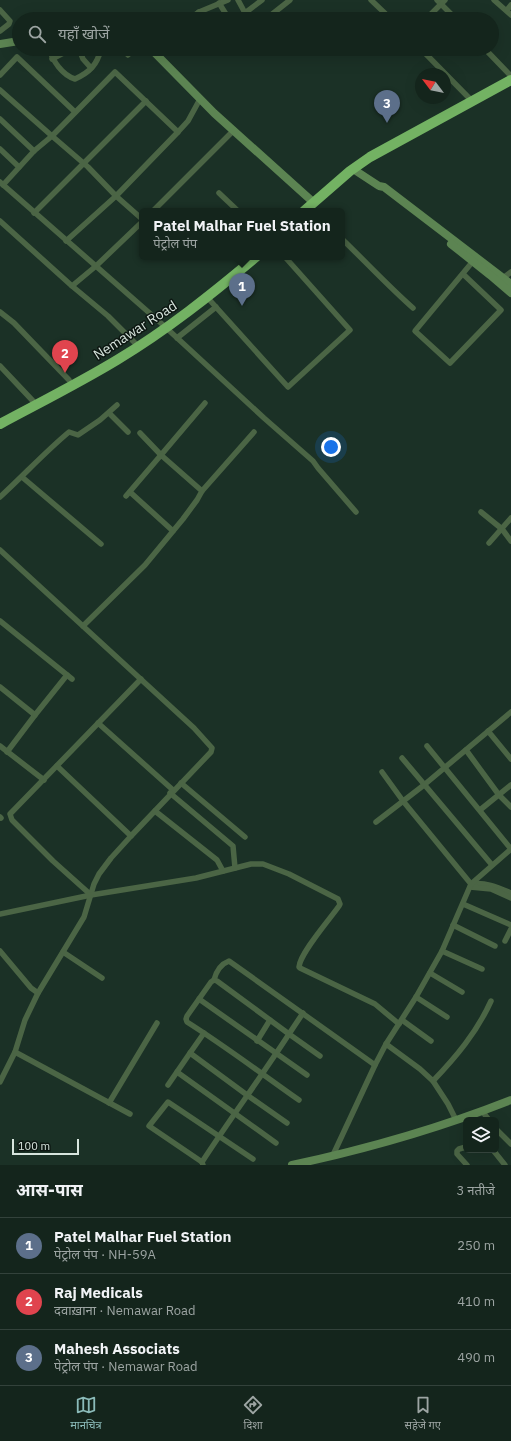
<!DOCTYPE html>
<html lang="hi">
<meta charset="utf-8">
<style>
body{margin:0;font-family:"IBM Plex Sans","Noto Sans Devanagari",sans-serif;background:#213129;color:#f1f3f6}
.controls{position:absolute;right:12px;bottom:12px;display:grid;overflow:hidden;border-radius:6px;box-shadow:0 4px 16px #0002}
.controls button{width:36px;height:36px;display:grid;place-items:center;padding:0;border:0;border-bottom:1px solid #33423b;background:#14251c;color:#f1f3f6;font:20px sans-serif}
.compass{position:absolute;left:415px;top:68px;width:36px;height:36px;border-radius:50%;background:#14251c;box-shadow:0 4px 16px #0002;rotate:302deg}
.scale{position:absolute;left:12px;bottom:10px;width:67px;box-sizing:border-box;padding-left:4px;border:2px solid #d8e5de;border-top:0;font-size:11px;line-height:14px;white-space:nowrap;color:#d8e5de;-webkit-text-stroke:3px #0d1712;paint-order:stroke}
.you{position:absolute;left:331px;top:447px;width:14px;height:14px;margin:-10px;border:3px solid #fff;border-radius:50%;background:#1a73e8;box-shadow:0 0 0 6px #1a73e833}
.badge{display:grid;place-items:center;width:26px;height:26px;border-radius:50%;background:#8bbbb9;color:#fff;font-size:13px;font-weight:700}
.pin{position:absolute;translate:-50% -33px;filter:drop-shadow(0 1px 2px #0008)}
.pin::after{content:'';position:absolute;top:21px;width:14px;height:12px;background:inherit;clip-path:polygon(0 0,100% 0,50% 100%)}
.popup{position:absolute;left:139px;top:208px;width:206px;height:52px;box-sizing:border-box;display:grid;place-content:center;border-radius:6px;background:#14251c;filter:drop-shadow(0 1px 3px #0005);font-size:13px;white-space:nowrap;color:#9da5a3}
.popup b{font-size:15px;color:#f1f3f6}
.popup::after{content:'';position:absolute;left:50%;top:100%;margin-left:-8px;border:8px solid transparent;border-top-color:#14251c}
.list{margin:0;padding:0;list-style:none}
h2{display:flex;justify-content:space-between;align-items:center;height:52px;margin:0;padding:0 16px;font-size:17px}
h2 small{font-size:13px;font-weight:400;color:#9da5a3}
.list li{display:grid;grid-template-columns:26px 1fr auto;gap:12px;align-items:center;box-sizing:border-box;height:56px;padding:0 16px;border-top:1px solid #33423b}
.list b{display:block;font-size:15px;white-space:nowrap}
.list p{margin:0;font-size:13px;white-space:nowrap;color:#9da5a3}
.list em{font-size:13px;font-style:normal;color:#9da5a3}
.icon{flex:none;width:22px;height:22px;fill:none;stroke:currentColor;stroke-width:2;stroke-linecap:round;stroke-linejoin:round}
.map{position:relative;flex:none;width:511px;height:1165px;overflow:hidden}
.search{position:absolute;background:#14251c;box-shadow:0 4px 16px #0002;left:12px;right:12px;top:12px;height:44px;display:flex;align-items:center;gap:10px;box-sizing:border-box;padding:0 14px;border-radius:22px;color:#9da5a3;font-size:15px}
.sheet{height:220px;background:#14251c}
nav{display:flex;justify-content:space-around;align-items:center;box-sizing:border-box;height:56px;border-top:1px solid #33423b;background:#14251c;font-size:11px;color:#9da5a3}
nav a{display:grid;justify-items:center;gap:2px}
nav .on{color:#8bbbb9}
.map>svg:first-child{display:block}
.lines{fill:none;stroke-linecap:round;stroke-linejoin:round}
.street{stroke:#4b6545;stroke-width:5.5}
.secondary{stroke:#5c8452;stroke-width:8}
.highway{stroke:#73b263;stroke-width:10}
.labels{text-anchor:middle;stroke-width:3;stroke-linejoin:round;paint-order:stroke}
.street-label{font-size:14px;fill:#d8e5de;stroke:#0d1712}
</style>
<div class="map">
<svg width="511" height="1165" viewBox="0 0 511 1165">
<rect width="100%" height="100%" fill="#1b3126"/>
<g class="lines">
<g class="street">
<polyline points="238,0 245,13"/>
<polyline points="371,0 391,19"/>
<polyline points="437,0 456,19"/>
<polyline points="494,0 511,15"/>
<polyline points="219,3 229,19"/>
<polyline points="0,10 10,21 9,24 0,31"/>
<polyline points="507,10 511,5"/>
<polyline points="199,12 203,19"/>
<polyline points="189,19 199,12 228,0"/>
<polyline points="249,19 245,13 262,0"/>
<polyline points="266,19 290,0"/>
<polyline points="426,19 445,0"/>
<path d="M49 49C53 61 62 75 75 79 90 72 97 65 101 49"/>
<polyline points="79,49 83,59 91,68"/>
<polyline points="123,49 128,55"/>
<polyline points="226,49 229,52 233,49"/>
<polyline points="421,49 472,101"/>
<polyline points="485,49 511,76"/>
<polyline points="52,59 71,49"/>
<polyline points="0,75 17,57 75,112"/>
<polyline points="0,90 52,136 34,151 3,185"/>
<polyline points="0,119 34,151"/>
<polyline points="0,149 19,167"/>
<polyline points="0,182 162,324 264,418 313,461 318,468 356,512"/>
<polyline points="219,193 238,211"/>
<polyline points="153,211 234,130"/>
<polyline points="34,213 146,101"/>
<polyline points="142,219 116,196 88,167 52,136 115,72 178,132"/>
<polyline points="0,221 72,286 96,266 142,222"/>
<path d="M342 239C366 262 388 286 413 308"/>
<polyline points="66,241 116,196 178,132 188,121 200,99"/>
<polyline points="463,274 501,310 450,363 415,331 474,260"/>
<polyline points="503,278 511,272"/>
<polyline points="72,286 108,316 135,343"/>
<polyline points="206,296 288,387 350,330 285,257"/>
<polyline points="0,312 14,323 69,380"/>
<polyline points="177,338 216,307"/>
<polyline points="0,366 33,401"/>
<polyline points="109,413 128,432"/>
<polyline points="140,433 161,455 205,403"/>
<polyline points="22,477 101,544"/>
<polyline points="202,491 254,432"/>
<polyline points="130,492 173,531"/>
<path d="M0 497C23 476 45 452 69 432L78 435 100 420 117 405"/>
<polyline points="481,512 502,529 511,541"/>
<polyline points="489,543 511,518"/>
<polyline points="0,550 194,728 212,748 211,752 131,836 111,858 99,874 94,884 84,917 38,993 25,1020 15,1052 0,1082"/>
<polyline points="0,621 72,679"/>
<polyline points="83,626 145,565 183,519 197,500 202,491 161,455 126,496"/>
<polyline points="0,687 35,715 7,752"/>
<polyline points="35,715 67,675"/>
<polyline points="98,723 173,790"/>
<polyline points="488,731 511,759"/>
<polyline points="0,746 44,780"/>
<polyline points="427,746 511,849"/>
<polyline points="466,750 499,795 511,807"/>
<polyline points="402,758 492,865"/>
<polyline points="57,766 131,836"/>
<path d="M382 772 403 801 471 884C486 882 497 887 511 893"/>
<polyline points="181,783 245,837"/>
<polyline points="170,793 233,846 235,868"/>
<polyline points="480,810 511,785"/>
<polyline points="155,811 217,860 223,871"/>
<polyline points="0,817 1,818"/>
<polyline points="376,822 424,785 511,712"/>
<polyline points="470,887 491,889 511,898"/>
<polyline points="91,895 53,861 12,820 10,814 141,679"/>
<polyline points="463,904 511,925"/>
<path d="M0 914 91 895 196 878 251 864H263L289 874 338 899 340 904 339 906C330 919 300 953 299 967L300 968 375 1004 399 1024"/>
<polyline points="453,925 495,946"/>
<polyline points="505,941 511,929"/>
<polyline points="0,951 31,988 38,993"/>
<polyline points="63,952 102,978"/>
<polyline points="482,969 442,951 471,884 511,849"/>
<polyline points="430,973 462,992"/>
<path d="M214 980C216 972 221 964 229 961L375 1065"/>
<polyline points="416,997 447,1017"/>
<polyline points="199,999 307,1075"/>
<polyline points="303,1013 289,1034 320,1056"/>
<polyline points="402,1020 431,1041"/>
<polyline points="204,1033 190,1053 247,1095 287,1123"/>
<polyline points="257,1041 270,1020"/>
<path d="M386 1044 420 1069 433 1081C456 1057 477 1032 491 1001"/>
<polyline points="15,1052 130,1114"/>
<polyline points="177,1072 276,1143"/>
<polyline points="433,1081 448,1104 456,1120"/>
<polyline points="168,1085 190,1053"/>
<polyline points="109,1103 157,1023"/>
<polyline points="482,1111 489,1120"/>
<polyline points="496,1129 511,1144"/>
<polyline points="466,1147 459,1149 457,1151 457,1154 467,1165"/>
<polyline points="493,1150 505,1165"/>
<polyline points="333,1155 375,1065 386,1044 416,997 442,951"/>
<path d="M202 1162C230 1119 261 1077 289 1034L217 981 214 980 211 982 187 1016 186 1019 187 1022C225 1046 262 1074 299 1100"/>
<polyline points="203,1165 202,1162 149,1126 168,1102 253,1159"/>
</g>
<g class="secondary">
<polyline points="0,44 19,41"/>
<polyline points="151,49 214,113 313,202"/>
<polyline points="353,169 379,186 384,187 511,284"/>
<polyline points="451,244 490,275 511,293"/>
<path d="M292 1165C367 1149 440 1128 511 1100"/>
</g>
<g class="highway">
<polyline points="304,211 350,171 370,157 511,80"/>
<path d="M0 424C39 403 79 383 117 360 167 330 212 294 256 257"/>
</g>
</g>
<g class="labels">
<g class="street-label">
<text transform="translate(135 330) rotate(-33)" y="5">Nemawar Road</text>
</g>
</g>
</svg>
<div class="controls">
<button><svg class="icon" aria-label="layers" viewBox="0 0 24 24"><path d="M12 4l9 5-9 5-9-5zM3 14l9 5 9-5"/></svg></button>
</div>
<svg class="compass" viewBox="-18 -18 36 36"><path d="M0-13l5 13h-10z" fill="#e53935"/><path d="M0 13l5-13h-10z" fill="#9da5a3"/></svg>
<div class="scale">100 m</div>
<div class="you"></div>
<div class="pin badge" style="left:242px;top:306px;background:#5c6f8a">1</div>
<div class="popup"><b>Patel Malhar Fuel Station</b>पेट्रोल पंप</div>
<div class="pin badge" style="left:65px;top:373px;background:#e0444e">2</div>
<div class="pin badge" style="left:387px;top:123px;background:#5c6f8a">3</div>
<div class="search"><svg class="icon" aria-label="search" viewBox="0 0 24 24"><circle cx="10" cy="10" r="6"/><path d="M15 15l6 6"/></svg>यहाँ खोजें</div>
</div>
<section class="sheet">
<h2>आस-पास<small>3 नतीजे</small></h2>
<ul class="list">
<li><span class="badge" style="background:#5c6f8a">1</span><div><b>Patel Malhar Fuel Station</b><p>पेट्रोल पंप · NH-59A</p></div><em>250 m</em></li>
<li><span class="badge" style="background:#e0444e">2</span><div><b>Raj Medicals</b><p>दवाख़ाना · Nemawar Road</p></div><em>410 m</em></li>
<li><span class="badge" style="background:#5c6f8a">3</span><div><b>Mahesh Associats</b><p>पेट्रोल पंप · Nemawar Road</p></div><em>490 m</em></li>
</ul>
</section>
<nav>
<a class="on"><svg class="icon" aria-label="map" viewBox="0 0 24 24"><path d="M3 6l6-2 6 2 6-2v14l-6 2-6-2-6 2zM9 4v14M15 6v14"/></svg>मानचित्र</a>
<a><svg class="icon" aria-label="directions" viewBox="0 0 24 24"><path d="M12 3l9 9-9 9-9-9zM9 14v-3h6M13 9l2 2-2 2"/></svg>दिशा</a>
<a><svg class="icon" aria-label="saved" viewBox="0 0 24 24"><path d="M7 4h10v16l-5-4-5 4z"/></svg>सहेजे गए</a>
</nav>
